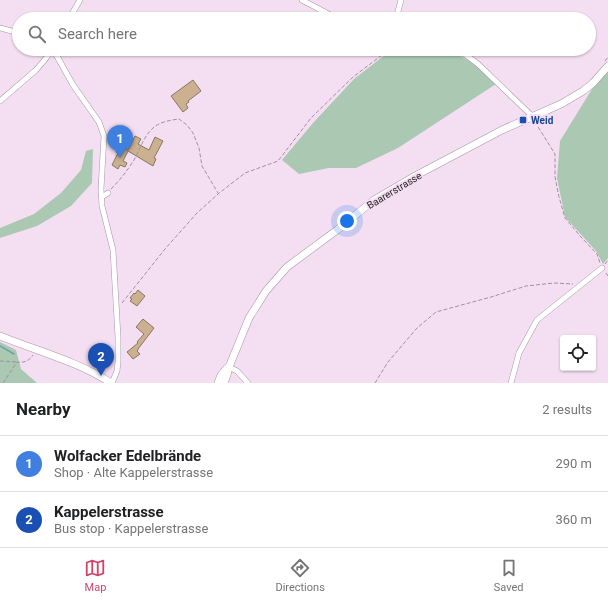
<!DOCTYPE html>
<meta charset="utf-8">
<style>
body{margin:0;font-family:Roboto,sans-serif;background:#f6f6f6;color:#202124}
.controls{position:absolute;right:12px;bottom:12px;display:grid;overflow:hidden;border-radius:4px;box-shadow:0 1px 3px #0004}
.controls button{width:36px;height:36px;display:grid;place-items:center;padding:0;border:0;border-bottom:1px solid #e0e0e0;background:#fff;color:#202124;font:20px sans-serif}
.you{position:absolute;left:347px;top:221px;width:14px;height:14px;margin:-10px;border:3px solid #fff;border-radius:50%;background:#1a73e8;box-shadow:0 0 0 6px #1a73e833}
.badge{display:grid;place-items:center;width:26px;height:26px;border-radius:50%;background:#d3446b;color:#fff;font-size:13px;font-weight:700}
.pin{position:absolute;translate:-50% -33px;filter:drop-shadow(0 1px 2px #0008)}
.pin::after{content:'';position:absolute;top:21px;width:14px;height:12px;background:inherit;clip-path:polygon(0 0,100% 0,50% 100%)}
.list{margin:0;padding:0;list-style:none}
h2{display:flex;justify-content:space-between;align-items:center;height:52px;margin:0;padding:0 16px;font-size:17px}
h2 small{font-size:13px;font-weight:400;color:#757577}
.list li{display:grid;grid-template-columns:26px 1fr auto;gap:12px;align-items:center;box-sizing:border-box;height:56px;padding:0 16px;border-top:1px solid #e0e0e0}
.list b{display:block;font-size:15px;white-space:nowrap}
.list p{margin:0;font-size:13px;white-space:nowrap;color:#757577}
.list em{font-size:13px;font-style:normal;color:#757577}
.icon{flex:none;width:22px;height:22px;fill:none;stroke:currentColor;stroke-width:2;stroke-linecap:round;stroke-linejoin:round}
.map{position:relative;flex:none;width:608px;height:383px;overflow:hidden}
.search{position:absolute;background:#fff;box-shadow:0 1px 3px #0004;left:12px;right:12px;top:12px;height:44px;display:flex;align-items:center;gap:10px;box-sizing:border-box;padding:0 14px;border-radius:22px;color:#757577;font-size:15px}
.sheet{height:164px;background:#fff}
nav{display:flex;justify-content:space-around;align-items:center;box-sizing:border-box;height:56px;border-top:1px solid #e0e0e0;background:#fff;font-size:11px;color:#757577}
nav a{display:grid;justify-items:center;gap:2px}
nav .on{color:#d3446b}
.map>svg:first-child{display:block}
.green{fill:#abc8b2}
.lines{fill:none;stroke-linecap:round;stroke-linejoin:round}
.stream{stroke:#6ea1a7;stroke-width:1.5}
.building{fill:#cbb18f;stroke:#877864}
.street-casing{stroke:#aa96a8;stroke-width:6}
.secondary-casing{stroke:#aa96a8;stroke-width:8}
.path{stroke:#a191a0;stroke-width:1;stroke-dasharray:4 2;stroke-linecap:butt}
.street{stroke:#fff;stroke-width:5}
.secondary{stroke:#fff;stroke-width:7}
.transit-dot{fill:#1a4fb4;stroke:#f4dff2;stroke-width:1.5}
.labels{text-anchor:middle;stroke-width:4;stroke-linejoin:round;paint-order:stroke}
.transit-label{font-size:10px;font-weight:bold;fill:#164399;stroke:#f4dff2;text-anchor:start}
.street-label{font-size:10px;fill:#2a222a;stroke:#f4dff2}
</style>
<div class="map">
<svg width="608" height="383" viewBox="0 0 608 383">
<rect width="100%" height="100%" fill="#f4dff2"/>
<g class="green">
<polygon points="396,49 448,49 478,66 496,84 398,148 356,168 329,168 299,174 282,160 313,123 354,79 390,51"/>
<polygon points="608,71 608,258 603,264 596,251 565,217 557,178 560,141 592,89"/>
<polygon points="93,149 92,183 71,206 37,226 0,238 0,228 34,214 61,193 81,170 86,151"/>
<polygon points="0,342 16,350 21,369 37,383 0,383"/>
</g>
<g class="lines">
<polyline class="stream" points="0,346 14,354"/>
</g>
<g class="building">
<polygon points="193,80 201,91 188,101 189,102 186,104 188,108 183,112 171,96"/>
<polygon points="135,136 141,139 138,144 149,150 155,137 163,141 154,158 156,159 153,166 128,151 123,161 127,163 125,167 120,165 118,169 112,165 118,153 116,152 119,146 128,150"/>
<polygon points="138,290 145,296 137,306 130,301 132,299 130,298 134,293 135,294"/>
<polygon points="143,319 154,328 138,349 138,350 137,351 140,354 133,359 127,352 138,343 137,342 144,334 136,327"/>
</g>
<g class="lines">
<defs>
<g id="street">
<polyline points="302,0 338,19"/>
<polyline points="69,19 80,0"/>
<polyline points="396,19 401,0"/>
<polyline points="0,28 19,33"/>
<polyline points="53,49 73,85 99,122 104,136 101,189 102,206 113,250 118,337 118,362 117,371 112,383"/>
<polyline points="458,49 478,64 532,116"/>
<polyline points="0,101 36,70 47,57 50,49"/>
<polyline points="102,197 108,193"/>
<polyline points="229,367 237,371 248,383"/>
<polyline points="511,383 519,353 537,320 602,268"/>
</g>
<g id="secondary">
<path d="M0 336C37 351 77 361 111 383"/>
<polyline points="218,383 221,375 227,368"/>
<polyline points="224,383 227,375 229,367 249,318 266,291 287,267 337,230 374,200 415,176 502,130 561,104 583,91 593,83 608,66"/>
</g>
</defs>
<use href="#street" class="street-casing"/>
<use href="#secondary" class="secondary-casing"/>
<g class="path">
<polyline points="605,61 608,57"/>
<polyline points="535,122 555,154 555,177 559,197 565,218 581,237 597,254 600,263"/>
<path d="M111 189C120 180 127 171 134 160 140 149 144 136 153 128 159 122 171 120 179 119L187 125 193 133 199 148 202 166 218 193"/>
<polyline points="605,264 608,260"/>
<polyline points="606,273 608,276"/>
<polyline points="122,303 165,249 197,213 218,194 245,173 278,161 311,118 353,77 390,49"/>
<polyline points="0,361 16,362"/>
<path d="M3 383 17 362C24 363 29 361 33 355"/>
<polyline points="375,383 388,362 417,328 436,312 491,297 526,286 554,283 573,284"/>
</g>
<use href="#street" class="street"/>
<use href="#secondary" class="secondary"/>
</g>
<rect class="transit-dot" x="519" y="116" width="8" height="8" rx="2"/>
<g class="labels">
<g class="transit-label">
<text x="531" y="124">Weid</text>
</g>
<g class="street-label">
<text transform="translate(394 190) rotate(-31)" y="4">Baarerstrasse</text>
</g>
</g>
</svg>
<div class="controls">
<button><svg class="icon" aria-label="locate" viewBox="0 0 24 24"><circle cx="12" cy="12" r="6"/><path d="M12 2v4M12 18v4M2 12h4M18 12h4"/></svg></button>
</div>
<div class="you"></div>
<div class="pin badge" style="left:120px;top:158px;background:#3f7fe0">1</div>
<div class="pin badge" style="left:101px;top:376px;background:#1a4fb4">2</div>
<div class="search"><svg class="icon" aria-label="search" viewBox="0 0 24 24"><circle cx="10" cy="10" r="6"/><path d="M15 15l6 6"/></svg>Search here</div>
</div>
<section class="sheet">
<h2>Nearby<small>2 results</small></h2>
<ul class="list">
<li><span class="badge" style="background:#3f7fe0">1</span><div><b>Wolfacker Edelbrände</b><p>Shop · Alte Kappelerstrasse</p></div><em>290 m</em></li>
<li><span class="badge" style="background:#1a4fb4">2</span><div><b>Kappelerstrasse</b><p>Bus stop · Kappelerstrasse</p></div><em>360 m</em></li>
</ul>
</section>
<nav>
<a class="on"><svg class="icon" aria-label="map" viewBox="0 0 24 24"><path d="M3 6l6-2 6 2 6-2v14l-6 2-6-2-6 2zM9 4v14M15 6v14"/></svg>Map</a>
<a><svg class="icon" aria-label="directions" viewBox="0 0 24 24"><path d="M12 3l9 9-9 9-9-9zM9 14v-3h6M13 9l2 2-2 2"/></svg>Directions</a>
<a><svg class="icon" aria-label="saved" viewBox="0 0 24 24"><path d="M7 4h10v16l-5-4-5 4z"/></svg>Saved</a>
</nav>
